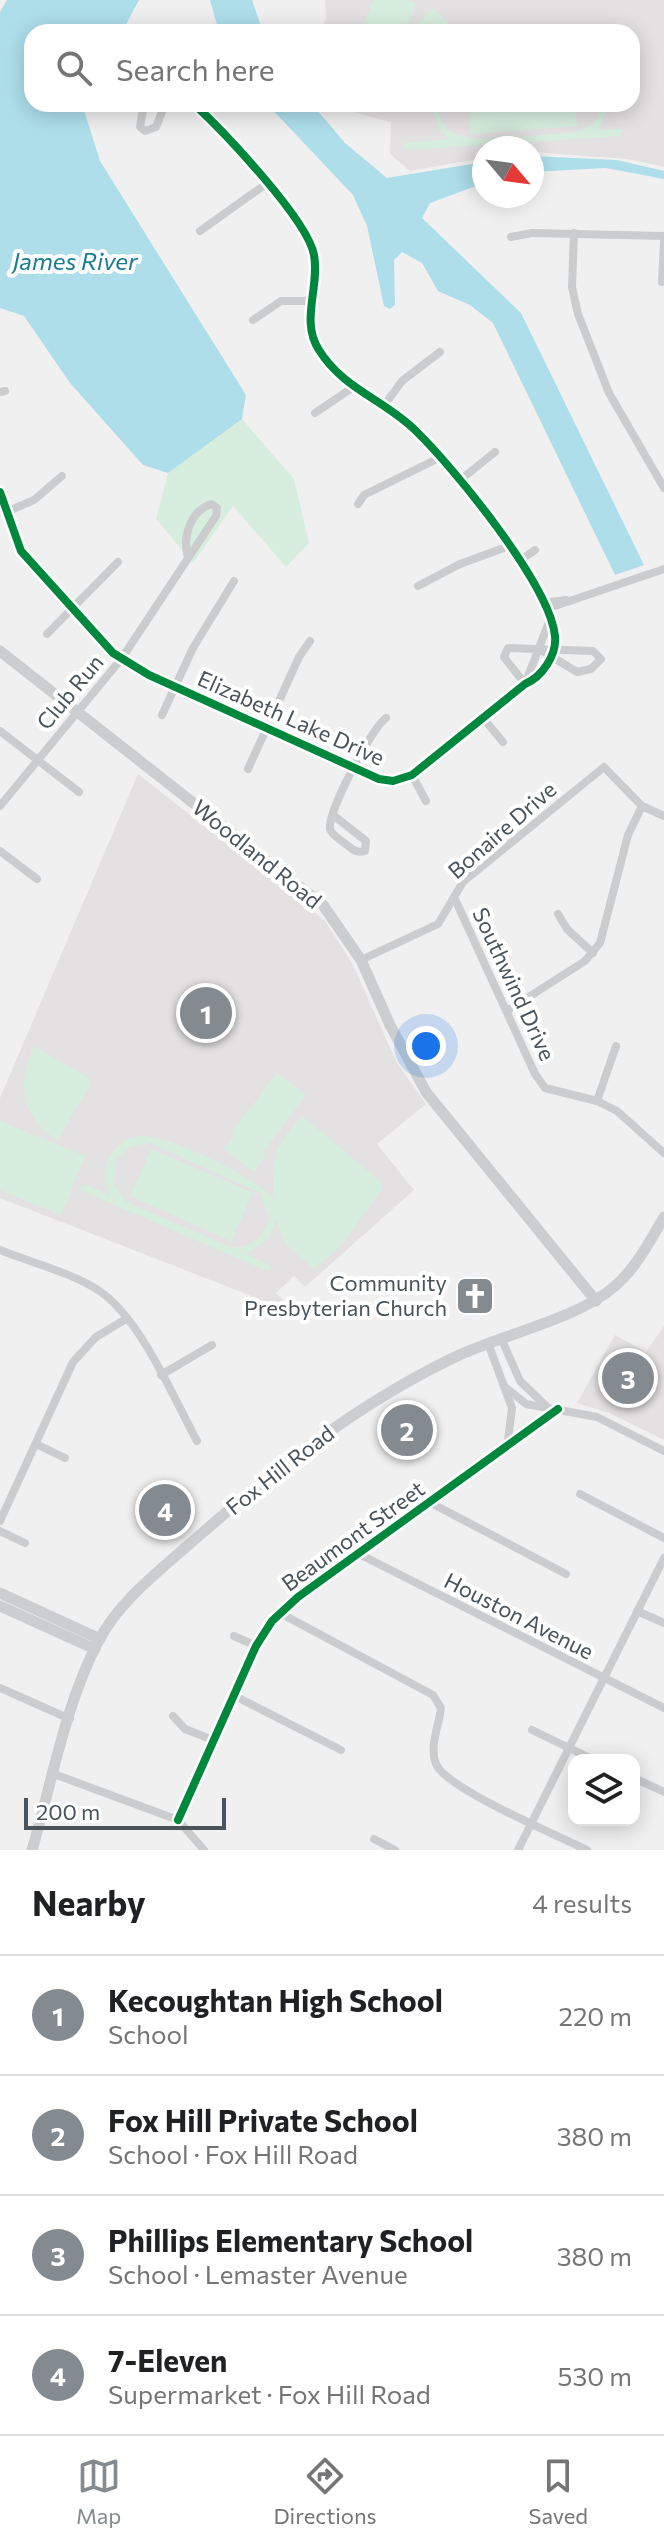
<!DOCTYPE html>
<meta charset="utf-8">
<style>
body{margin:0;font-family:Commissioner,sans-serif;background:#f6f6f6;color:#202124}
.controls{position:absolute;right:24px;bottom:24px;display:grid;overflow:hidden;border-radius:16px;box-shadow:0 4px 20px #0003}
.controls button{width:72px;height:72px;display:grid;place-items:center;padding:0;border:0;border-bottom:2px solid #e0e0e0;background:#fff;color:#202124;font:40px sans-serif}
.compass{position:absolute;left:472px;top:136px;width:72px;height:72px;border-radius:50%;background:#fff;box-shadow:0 4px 20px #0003;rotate:119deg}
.scale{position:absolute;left:24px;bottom:20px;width:202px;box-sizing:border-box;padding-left:8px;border:4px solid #48535c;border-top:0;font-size:22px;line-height:28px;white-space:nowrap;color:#48535c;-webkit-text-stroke:6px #fff;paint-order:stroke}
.you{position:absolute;left:426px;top:1046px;width:28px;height:28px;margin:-20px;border:6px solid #fff;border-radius:50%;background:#1a73e8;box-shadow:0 0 0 12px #1a73e833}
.badge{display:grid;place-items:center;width:52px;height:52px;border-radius:50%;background:#838a90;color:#fff;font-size:26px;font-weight:700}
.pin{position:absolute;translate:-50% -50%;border:4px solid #fff;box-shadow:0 2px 8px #0006}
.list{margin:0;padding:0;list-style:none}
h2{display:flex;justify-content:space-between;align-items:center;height:104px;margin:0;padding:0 32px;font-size:34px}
h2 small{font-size:26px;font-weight:400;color:#757577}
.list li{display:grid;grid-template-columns:52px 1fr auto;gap:24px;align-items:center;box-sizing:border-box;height:120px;padding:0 32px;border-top:2px solid #e0e0e0}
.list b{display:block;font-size:30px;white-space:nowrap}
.list p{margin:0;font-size:26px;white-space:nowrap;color:#757577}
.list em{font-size:26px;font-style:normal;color:#757577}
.icon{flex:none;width:44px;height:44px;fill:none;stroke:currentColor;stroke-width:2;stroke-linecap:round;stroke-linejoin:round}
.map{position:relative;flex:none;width:664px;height:1850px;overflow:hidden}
.search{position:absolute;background:#fff;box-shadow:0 4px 20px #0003;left:24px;right:24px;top:24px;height:88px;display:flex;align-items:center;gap:20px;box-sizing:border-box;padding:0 28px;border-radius:24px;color:#757577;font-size:30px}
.sheet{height:584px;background:#fff}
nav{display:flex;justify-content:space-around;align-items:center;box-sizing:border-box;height:112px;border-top:2px solid #e0e0e0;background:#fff;font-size:22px;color:#757577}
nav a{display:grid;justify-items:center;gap:4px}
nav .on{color:#838a90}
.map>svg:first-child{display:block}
.education{fill:#e3e1e2}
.green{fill:#d7eede;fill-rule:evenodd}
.water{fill:#addeea}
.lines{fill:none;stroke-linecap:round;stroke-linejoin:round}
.street{stroke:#caccce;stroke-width:8}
.secondary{stroke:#cbcdcf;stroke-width:11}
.cycleway-casing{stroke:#fff;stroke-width:13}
.cycleway{stroke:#00873e;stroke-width:8}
.labels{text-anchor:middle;stroke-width:8;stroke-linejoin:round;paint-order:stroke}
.street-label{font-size:22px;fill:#48535c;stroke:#fff}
.poi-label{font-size:22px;fill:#48535c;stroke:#fff;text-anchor:end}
.water-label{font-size:24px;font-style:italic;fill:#157c94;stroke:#fff}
</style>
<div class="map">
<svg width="664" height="1850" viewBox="0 0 664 1850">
<rect width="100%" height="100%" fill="#f1f0f0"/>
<g class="education">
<polygon points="325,0 664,0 664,167 628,159 532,152 532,148 484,148 484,158 410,171 390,154 391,122 352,112 345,104 632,104 632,32 321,32 326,18"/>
<polygon points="138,774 325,921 352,963 397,1063 426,1104 377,1144 414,1190 305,1287 294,1276 276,1293 290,1306 285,1309 0,1198 0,1098"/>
<polygon points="664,1326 664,1440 609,1413 577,1403 615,1335 646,1352"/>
</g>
<g class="green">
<polygon points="374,0 409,0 416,3 409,22 400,32 370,32 362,26"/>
<polygon points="433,8 457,32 409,32"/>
<path d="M431 104H438C438 114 442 126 451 132 471 146 551 133 577 132L592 125 604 104H610L598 130 621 129V136L404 150 403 143 450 139 439 129Z"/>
<polygon points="468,104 575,104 577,126 470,134"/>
<polygon points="242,419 294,479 309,543 286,567 233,506 193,563 156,519 168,473"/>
<path d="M34 1046 89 1078 90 1085 58 1140C20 1119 17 1083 34 1046Z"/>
<polygon points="277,1073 306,1095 263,1152 266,1156 254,1172 224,1149 234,1136 231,1133"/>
<path d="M302 1116 381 1182V1190L342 1245 314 1269 285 1243 276 1220 268 1239 246 1254 271 1266 269 1272 80 1190 83 1184 110 1195C104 1182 103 1167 111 1154 118 1144 130 1136 142 1136 167 1134 259 1179 273 1199 273 1156 272 1150 302 1116ZM151 1143 260 1193 269 1217C265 1236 251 1249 231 1247L126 1202 114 1184 115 1161 131 1146Z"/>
<polygon points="0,1121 85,1156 61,1215 0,1190"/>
<polygon points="151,1149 253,1193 231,1241 130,1196"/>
</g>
<g class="water">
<polygon points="7,0 139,0 122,32 32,32 32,104 82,104 100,161 246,395 242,419 168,473 143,465 70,383 24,316 0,308 0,12"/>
<polygon points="210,0 252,0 263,32 219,32"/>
<polygon points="267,104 312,104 345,143 387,178 484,162 484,183 430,203 422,218 521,313 644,565 615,575 493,323 470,305 438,291 422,263 402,252 394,260 395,305 390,309 384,306 367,226 353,195"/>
<polygon points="532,156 617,160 664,171 664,179 606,168 532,172"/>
</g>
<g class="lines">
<g class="street">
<polyline points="144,104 140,127 145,131 156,127 165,104"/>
<polyline points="200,231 266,184"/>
<polyline points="574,233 572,287 578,314 609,393 664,488"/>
<polyline points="511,237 532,233 664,236"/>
<polyline points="662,282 664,241"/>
<polyline points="253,320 281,301 311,301"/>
<polyline points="0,392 5,391"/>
<polyline points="383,407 402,381 440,352"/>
<polyline points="315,413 352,388"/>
<polyline points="459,481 495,452"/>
<path d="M0 492 21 551 113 653 149 675 379 779 393 781 412 775 525 684C542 677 557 655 555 636 550 585 454 468 416 431 385 400 343 389 319 350 300 321 320 287 314 255 308 220 223 131 194 104"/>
<polyline points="358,504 364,495 441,457"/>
<polyline points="6,512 34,500 62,476"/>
<polyline points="519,561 535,550"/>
<polyline points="418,586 460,564 509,546"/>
<polyline points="543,603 566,600"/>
<polyline points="546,609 664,569"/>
<polyline points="47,634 118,562"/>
<polyline points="525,684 504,657 508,648 593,651 601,659 591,669 577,672 541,650"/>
<polyline points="525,684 549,622"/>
<polyline points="162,715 193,648 234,581"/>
<polyline points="483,718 503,742"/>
<polyline points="0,731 79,792"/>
<polyline points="248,769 299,657 310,641"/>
<polyline points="412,775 426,801"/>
<path d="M0 806 122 658 216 516 217 508 212 504C190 510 182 538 188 557"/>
<path d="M333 815 366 841 365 851C356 854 351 848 343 842 339 839 332 835 330 829 327 813 372 727 386 718"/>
<polyline points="0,851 37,879"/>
<polyline points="454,897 535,1074 545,1088 597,1101 617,1111 664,1153"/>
<polyline points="558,914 567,929 593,953"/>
<polyline points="361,960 438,924 463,882 604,767 642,806 664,816"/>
<polyline points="507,1011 585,961 600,943 628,835 642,806"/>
<polyline points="597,1101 616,1046"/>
<path d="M0 1250C32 1263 70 1272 98 1290 140 1317 173 1397 197 1441"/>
<polyline points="501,1338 520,1381 546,1406"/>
<polyline points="488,1343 512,1408 507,1448"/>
<polyline points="161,1375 212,1345"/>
<polyline points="505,1387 526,1404 597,1417 664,1451"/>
<polyline points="36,1444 65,1458"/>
<polyline points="580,1494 664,1538"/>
<polyline points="431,1503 566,1574"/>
<polyline points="0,1521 73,1362 96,1337 126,1319"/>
<polyline points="0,1531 25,1543"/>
<polyline points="359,1554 664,1708"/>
<polyline points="637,1611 664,1623"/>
<path d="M280 1613 433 1695 441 1708C439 1726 429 1746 436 1764 445 1788 559 1836 587 1850"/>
<polyline points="234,1636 256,1646"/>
<polyline points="0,1688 70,1719"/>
<polyline points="233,1695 341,1750"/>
<polyline points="173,1716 185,1729 213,1740"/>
<polyline points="532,1730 594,1760"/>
<polyline points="54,1774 178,1820 204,1850"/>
<polyline points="634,1778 664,1792"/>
<polyline points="178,1820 256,1646 272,1621 298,1597 558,1409"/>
<polyline points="374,1839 395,1850"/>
<polyline points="518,1850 664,1558"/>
</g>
<g class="secondary">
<polyline points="0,651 323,905 361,960 390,1025 426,1092 596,1301"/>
<polyline points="0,1593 100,1639"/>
<polyline points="0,1606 95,1649"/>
<path d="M32 1850C52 1782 65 1705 98 1642 119 1601 159 1571 193 1541 274 1470 357 1404 455 1357 501 1335 580 1318 615 1286 636 1268 650 1241 664 1217"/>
</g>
<defs>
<g id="cycleway">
<path d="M0 492 21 551 113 653 149 675 379 779 393 781 412 775 525 684C542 677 557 655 555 636 550 585 454 468 416 431 385 400 343 389 319 350 300 321 320 287 314 255 308 220 223 131 194 104"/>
<polyline points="178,1820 256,1646 272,1621 298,1597 558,1409"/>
</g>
</defs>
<use href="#cycleway" class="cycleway-casing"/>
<use href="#cycleway" class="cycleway"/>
</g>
<defs>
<symbol id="church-square" viewBox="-11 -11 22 22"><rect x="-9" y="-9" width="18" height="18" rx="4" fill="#838a90" stroke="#fff"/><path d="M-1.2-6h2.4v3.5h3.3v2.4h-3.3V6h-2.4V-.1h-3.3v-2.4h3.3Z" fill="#fff"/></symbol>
</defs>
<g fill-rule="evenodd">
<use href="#church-square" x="453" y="1274" width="44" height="44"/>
</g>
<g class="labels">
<g class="street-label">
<text transform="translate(70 692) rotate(-50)" y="8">Club Run</text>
<text transform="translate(291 718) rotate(24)" y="8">Elizabeth Lake Drive</text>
<text transform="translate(502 830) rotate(-41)" y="8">Bonaire Drive</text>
<text transform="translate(257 854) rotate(39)" y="8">Woodland Road</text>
<text transform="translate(514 984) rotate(65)" y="8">Southwind Drive</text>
<text transform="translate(280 1470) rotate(-38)" y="8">Fox Hill Road</text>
<text transform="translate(353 1536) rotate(-36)" y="8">Beaumont Street</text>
<text transform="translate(519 1616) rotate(27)" y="8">Houston Avenue</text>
</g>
<g class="poi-label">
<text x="447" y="1291">Community<tspan x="447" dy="25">Presbyterian Church</tspan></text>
</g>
<g class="water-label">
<text x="75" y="270">James River</text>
</g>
</g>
</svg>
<div class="controls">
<button><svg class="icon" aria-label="layers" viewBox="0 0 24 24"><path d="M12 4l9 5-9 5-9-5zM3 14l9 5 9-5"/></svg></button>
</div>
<svg class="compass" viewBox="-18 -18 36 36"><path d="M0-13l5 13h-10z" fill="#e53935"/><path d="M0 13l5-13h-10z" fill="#757577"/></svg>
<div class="scale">200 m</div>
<div class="you"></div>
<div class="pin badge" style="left:206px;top:1013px">1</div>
<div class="pin badge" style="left:407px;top:1430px">2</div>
<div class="pin badge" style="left:628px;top:1378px">3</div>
<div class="pin badge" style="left:165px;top:1510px">4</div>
<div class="search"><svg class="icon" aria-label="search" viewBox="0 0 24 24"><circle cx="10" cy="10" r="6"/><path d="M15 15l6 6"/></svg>Search here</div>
</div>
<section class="sheet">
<h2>Nearby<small>4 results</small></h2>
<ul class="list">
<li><span class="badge">1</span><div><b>Kecoughtan High School</b><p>School</p></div><em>220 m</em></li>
<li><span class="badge">2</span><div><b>Fox Hill Private School</b><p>School · Fox Hill Road</p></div><em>380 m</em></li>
<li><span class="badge">3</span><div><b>Phillips Elementary School</b><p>School · Lemaster Avenue</p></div><em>380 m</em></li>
<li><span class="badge">4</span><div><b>7-Eleven</b><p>Supermarket · Fox Hill Road</p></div><em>530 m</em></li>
</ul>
</section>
<nav>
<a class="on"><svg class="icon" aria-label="map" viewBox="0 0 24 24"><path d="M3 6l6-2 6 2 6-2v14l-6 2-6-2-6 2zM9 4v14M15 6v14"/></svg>Map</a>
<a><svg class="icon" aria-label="directions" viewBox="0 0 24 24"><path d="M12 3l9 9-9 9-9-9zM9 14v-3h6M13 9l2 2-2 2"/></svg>Directions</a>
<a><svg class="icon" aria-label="saved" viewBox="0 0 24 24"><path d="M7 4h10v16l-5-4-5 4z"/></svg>Saved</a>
</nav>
